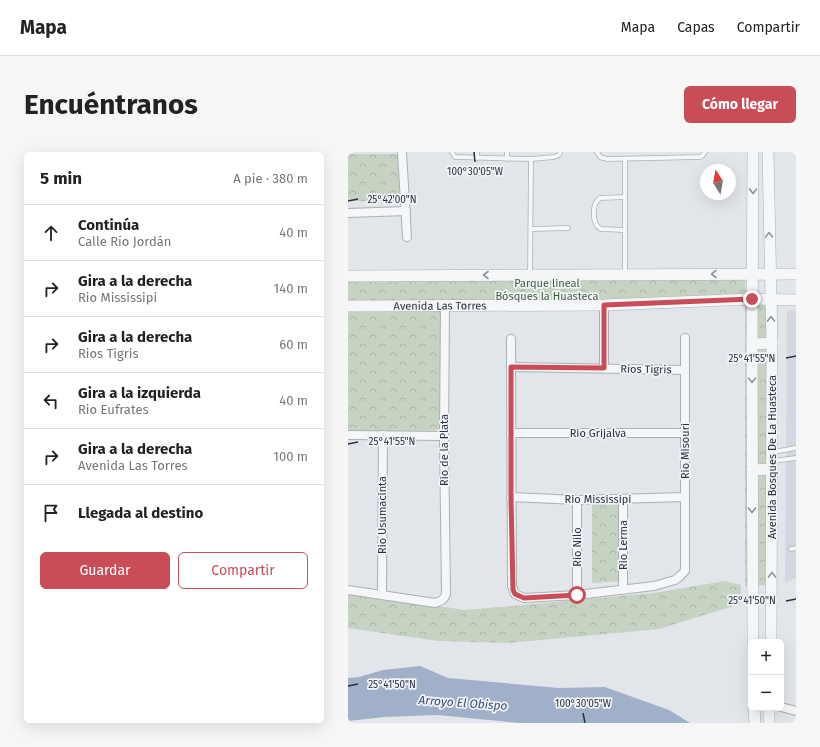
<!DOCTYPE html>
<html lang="es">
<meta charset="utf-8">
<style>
body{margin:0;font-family:"Fira Sans",sans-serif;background:#f6f6f6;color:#222}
.controls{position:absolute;right:12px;bottom:12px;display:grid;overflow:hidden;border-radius:6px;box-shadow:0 4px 16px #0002}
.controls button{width:36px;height:36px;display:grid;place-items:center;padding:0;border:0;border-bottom:1px solid #e0e0e0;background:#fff;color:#222;font:20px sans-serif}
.compass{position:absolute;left:352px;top:12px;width:36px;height:36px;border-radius:50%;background:#fff;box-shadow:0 4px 16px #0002;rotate:349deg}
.stop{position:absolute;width:12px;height:12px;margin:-9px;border:3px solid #c94d57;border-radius:50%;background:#fff}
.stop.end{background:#c94d57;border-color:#fff;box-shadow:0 1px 4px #0008}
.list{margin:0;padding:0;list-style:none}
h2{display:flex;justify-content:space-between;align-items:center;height:52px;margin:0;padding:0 16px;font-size:17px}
h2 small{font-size:13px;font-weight:400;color:#767676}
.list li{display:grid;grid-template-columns:26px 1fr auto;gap:12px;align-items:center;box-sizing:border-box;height:56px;padding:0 16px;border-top:1px solid #e0e0e0}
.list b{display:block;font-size:15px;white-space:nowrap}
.list p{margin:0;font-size:13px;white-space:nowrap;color:#767676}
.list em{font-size:13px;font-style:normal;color:#767676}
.actions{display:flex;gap:8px;padding:12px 16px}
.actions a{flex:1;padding:9px 0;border:1px solid #c94d57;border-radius:6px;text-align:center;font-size:14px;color:#c94d57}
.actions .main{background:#c94d57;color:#fff}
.icon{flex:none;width:22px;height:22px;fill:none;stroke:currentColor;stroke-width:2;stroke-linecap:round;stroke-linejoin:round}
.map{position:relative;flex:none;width:448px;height:571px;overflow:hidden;border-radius:6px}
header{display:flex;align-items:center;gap:24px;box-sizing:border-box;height:56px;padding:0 20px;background:#fff;border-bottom:1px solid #e0e0e0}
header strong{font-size:19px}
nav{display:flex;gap:22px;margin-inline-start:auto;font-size:14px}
.intro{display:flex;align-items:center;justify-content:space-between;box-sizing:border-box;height:96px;padding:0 24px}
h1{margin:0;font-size:28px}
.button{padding:10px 18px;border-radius:6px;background:#c94d57;color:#fff;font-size:14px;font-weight:700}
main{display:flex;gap:24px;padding:0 24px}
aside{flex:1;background:#fff;border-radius:6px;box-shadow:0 4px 16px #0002}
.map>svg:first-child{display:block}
.built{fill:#d4d7df}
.forest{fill:url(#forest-crowns)}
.water{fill:#9fb0c8}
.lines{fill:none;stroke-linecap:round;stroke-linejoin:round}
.service-casing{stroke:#abafb7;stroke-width:5.5}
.minor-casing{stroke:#abafb7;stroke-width:10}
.tertiary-casing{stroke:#abafb7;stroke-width:12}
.service{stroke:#f5f6f8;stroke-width:4}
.minor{stroke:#f5f6f8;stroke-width:8}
.tertiary{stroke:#f5f6f8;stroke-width:11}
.oneway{stroke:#90949c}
.route{stroke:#c94d57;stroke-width:5}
.ticks{fill:none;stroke:#2b3141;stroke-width:1.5}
.labels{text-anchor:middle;stroke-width:3.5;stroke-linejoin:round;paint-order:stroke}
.park-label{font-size:11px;fill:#3d5c39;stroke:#f2f4f7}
.street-label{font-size:11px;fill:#2b3141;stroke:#f2f4f7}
.water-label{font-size:12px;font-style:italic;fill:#364d74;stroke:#f2f4f7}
.ticks-label{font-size:10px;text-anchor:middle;fill:#2b3141;stroke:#f2f4f7;stroke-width:3.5;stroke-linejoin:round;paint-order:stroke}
</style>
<header>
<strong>Mapa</strong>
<nav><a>Mapa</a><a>Capas</a><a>Compartir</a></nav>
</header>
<div class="intro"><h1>Encuéntranos</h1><a class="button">Cómo llegar</a></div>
<main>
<aside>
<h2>5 min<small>A pie · 380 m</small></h2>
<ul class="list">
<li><svg class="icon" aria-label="ahead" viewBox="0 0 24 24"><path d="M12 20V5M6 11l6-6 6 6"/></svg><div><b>Continúa</b><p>Calle Río Jordán</p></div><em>40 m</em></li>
<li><svg class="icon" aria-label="right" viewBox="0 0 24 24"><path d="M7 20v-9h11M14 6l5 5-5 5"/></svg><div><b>Gira a la derecha</b><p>Rio Mississipi</p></div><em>140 m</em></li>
<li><svg class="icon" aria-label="right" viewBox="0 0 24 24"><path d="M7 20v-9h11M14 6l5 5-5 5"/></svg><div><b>Gira a la derecha</b><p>Rios Tigris</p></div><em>60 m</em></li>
<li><svg class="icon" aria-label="left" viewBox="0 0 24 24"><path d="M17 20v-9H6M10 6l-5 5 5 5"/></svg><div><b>Gira a la izquierda</b><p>Rio Eufrates</p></div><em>40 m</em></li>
<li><svg class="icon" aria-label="right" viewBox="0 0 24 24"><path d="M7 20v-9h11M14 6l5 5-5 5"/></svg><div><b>Gira a la derecha</b><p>Avenida Las Torres</p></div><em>100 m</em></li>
<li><svg class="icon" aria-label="arrive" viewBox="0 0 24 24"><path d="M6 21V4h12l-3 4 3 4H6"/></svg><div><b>Llegada al destino</b></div></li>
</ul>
<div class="actions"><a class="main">Guardar</a><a>Compartir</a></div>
</aside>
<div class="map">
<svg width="448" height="571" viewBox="0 0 448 571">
<defs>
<pattern id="forest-crowns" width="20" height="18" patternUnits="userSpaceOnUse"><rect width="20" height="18" fill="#c6d3c3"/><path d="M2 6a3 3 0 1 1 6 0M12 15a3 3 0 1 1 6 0" fill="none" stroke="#aab6a9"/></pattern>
</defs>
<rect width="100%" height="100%" fill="#e2e5ea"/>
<polygon class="built" points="448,158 448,426 437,430 439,159"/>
<g class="forest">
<rect x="0" y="2" width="56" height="47"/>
<polygon points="397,126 398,148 423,148 425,433 397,434 397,149 98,149 98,278 0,280 0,127"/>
<polygon points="244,350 273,350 273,429 244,431"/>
<polygon points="377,429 393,433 392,452 311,477 159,491 90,489 0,476 0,441 117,458 306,441"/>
</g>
<polygon class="water" points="72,514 100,526 211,536 257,535 321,558 342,571 171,571 90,563 36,565 0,569 0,526 11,525 35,518"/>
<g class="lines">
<defs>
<g id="service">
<polyline points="104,0 107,5 183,7 206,5 211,3 212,0"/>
<polyline points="159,0 159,7"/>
<polyline points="249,0 252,5 259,7 352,5 355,3 357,0"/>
<polyline points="129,6 129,0"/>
<polyline points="277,7 277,122"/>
<polyline points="183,77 220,76"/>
<path d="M277 78 253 77C244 73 243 52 252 46L277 45"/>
<polyline points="182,123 183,7"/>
<polyline points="425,300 448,296"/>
<polyline points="425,309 448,306"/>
<polyline points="443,397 448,396"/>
</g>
<g id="minor">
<polyline points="54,0 59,85"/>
<polyline points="0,61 58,59"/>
<polyline points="163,187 164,434 167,442 176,446 229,443 306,434 327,428 331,425 337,419 337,186"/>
<polyline points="163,215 337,218"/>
<polyline points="256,216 256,153"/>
<polyline points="163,281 337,281"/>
<polyline points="0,283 96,284"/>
<polyline points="163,345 229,348 337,345"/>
<polyline points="229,348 229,443"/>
<path d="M0 438 87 451C93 449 96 448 98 442L96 284 97 154"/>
<polyline points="275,438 275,347"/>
<polyline points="34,443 35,283"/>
<polyline points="433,555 448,559"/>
</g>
<g id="tertiary">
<polyline points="420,0 424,191 423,490"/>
<polyline points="0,124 448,122"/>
<path id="s1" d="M0 154 256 153 404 147 448 148"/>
<polyline points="404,192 424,191"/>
<polyline points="404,318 424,317"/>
<polyline points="405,490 404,192 405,0"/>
<polyline points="406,556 407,571"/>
<polyline points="421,571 421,556"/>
</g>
</defs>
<use href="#service" class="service-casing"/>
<use href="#minor" class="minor-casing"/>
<use href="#tertiary" class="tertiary-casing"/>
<use href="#service" class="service"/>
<use href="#minor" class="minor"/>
<use href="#tertiary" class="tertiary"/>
</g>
<defs><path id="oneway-chevron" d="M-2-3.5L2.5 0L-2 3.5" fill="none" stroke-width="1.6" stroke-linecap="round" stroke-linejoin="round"/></defs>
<g class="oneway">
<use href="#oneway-chevron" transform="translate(405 39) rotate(90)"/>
<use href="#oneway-chevron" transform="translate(421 83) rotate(-91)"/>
<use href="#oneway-chevron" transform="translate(366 122) rotate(180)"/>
<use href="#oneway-chevron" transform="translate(138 123) rotate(180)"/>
<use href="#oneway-chevron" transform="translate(423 167) rotate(-91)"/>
<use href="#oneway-chevron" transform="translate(404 228) rotate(90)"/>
<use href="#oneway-chevron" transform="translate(404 358) rotate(90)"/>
<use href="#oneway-chevron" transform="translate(424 423) rotate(-90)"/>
</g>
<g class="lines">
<polyline class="route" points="229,443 176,446 167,442 165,438 163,346 163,215 256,216 256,153 404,147"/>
</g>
<path class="ticks" d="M126 0 127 10M0 49 10 47M438 206 448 204M0 292 10 290M438 449 448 447M0 534 10 532M235 561 237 571"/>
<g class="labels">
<g class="park-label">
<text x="199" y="135">Parque lineal<tspan x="199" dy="13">Bósques la Huasteca</tspan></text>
</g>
<g class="street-label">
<text dy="4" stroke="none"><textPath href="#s1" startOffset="92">Avenida Las Torres</textPath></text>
<text transform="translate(298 217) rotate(1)" y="4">Rios Tigris</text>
<text x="250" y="285">Rio Grijalva</text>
<text transform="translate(96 298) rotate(-90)" y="4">Rio de la Plata</text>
<text transform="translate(337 299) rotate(-90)" y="4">Rio Misouri</text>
<text transform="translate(424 305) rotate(-90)" y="4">Avenida Bosques De La Huasteca</text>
<text x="250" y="351">Rio Mississipi</text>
<text transform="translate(34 363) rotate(-90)" y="4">Rio Usumacinta</text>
<text transform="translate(275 393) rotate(-90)" y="4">Rio Lerma</text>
<text transform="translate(229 395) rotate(-90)" y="4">Rio Nilo</text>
</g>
<g class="water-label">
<text transform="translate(115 551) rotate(4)" y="4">Arroyo El Obispo</text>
</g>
</g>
<g class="ticks-label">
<text x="127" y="23">100°30'05"W</text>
<text x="44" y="51">25°42'00"N</text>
<text x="404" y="210">25°41'55"N</text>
<text x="44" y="293">25°41'55"N</text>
<text x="404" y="452">25°41'50"N</text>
<text x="44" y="536">25°41'50"N</text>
<text x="235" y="555">100°30'05"W</text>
</g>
</svg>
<div class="controls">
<button>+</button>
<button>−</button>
</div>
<svg class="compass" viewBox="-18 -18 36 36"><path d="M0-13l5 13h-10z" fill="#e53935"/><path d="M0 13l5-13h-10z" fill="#767676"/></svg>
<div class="stop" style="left:229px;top:443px"></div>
<div class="stop end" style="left:404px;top:147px"></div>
</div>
</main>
